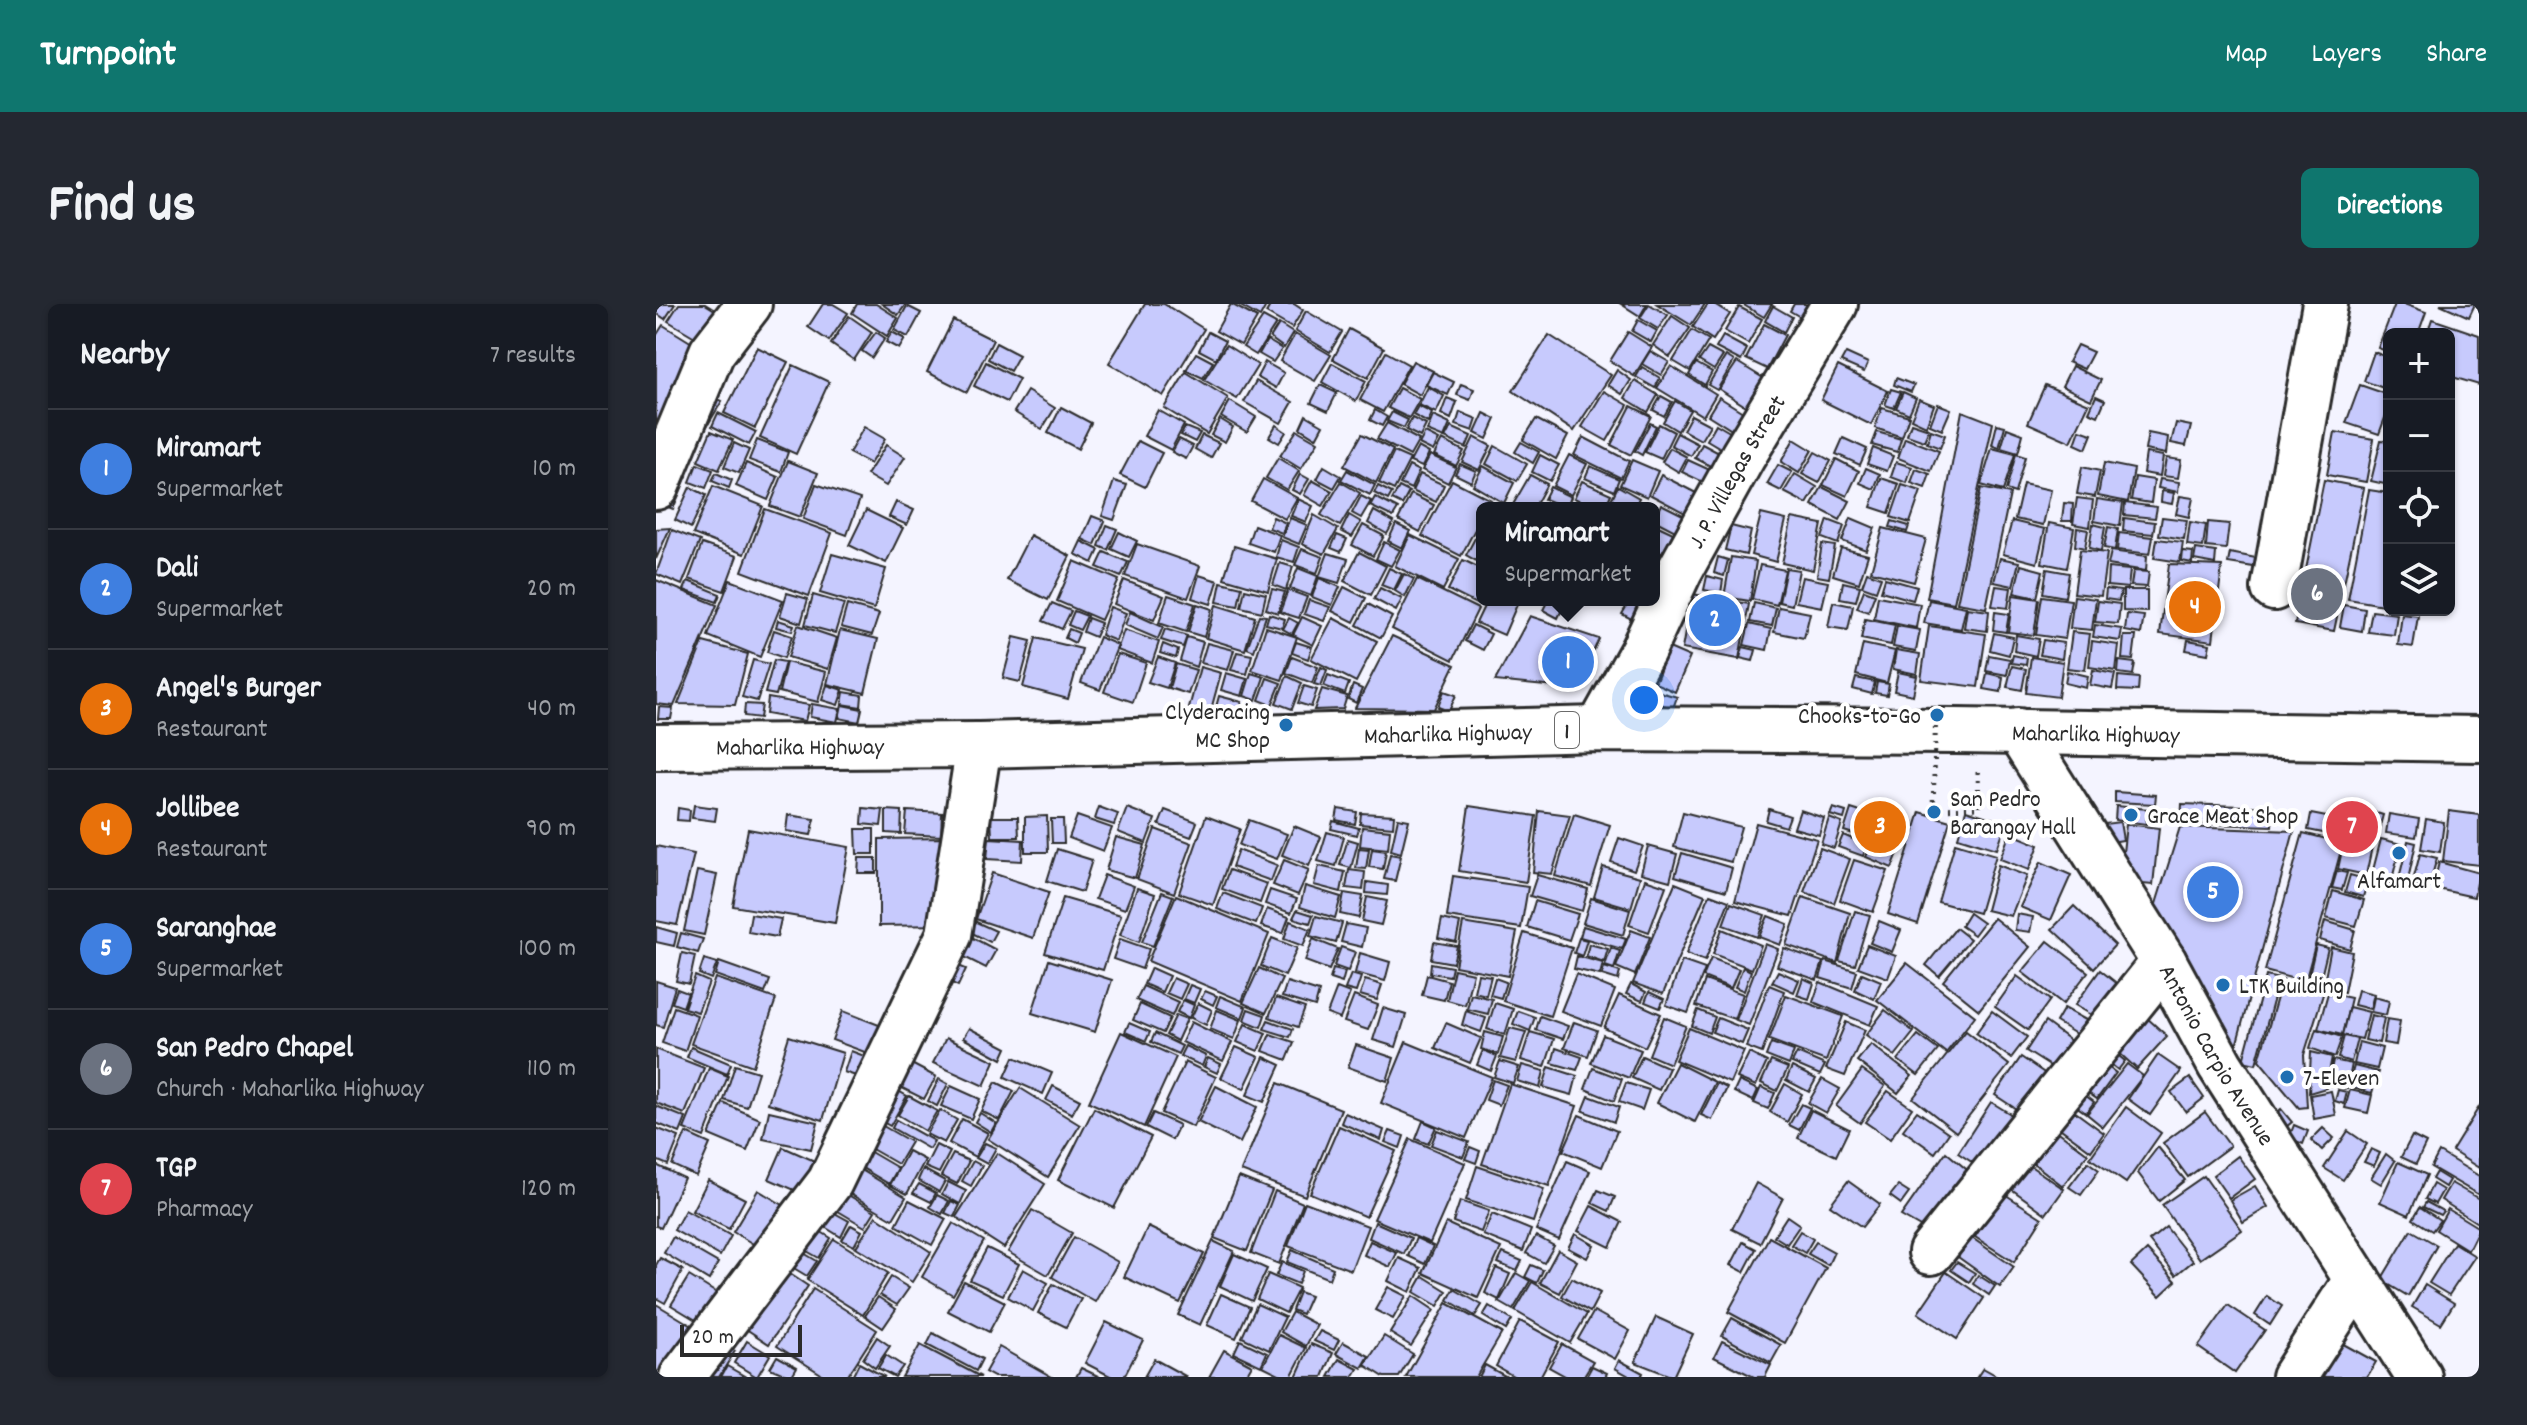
<!DOCTYPE html>
<meta charset="utf-8">
<style>
body{margin:0;font-family:Dekko,sans-serif;background:#242831;color:#f1f3f6}
.controls{position:absolute;right:24px;top:24px;display:grid;overflow:hidden;border-radius:12px;box-shadow:0 2px 6px #0004}
.controls button{width:72px;height:72px;display:grid;place-items:center;padding:0;border:0;border-bottom:2px solid #363941;background:#171b24;color:#f1f3f6;font:40px sans-serif}
.scale{position:absolute;left:24px;bottom:20px;width:122px;box-sizing:border-box;padding-left:8px;border:4px solid #2b2b2b;border-top:0;font-size:22px;line-height:28px;white-space:nowrap;color:#2b2b2b;-webkit-text-stroke:6px #fff;paint-order:stroke}
.you{position:absolute;left:988px;top:396px;width:28px;height:28px;margin:-20px;border:6px solid #fff;border-radius:50%;background:#1a73e8;box-shadow:0 0 0 12px #1a73e833}
.badge{display:grid;place-items:center;width:52px;height:52px;border-radius:50%;background:#0f766e;color:#fff;font-size:26px;font-weight:700}
.pin{position:absolute;translate:-50% -50%;border:4px solid #fff;box-shadow:0 2px 8px #0006}
.popup{position:absolute;left:820px;top:198px;width:184px;height:104px;box-sizing:border-box;display:grid;place-content:center;border-radius:12px;background:#171b24;filter:drop-shadow(0 2px 6px #0005);font-size:26px;white-space:nowrap;color:#9ea1a6}
.popup b{font-size:30px;color:#f1f3f6}
.popup::after{content:'';position:absolute;left:50%;top:100%;margin-left:-16px;border:16px solid transparent;border-top-color:#171b24}
.list{margin:0;padding:0;list-style:none}
h2{display:flex;justify-content:space-between;align-items:center;height:104px;margin:0;padding:0 32px;font-size:34px}
h2 small{font-size:26px;font-weight:400;color:#9ea1a6}
.list li{display:grid;grid-template-columns:52px 1fr auto;gap:24px;align-items:center;box-sizing:border-box;height:120px;padding:0 32px;border-top:2px solid #363941}
.list b{display:block;font-size:30px;white-space:nowrap}
.list p{margin:0;font-size:26px;white-space:nowrap;color:#9ea1a6}
.list em{font-size:26px;font-style:normal;color:#9ea1a6}
.icon{flex:none;width:44px;height:44px;fill:none;stroke:currentColor;stroke-width:2;stroke-linecap:round;stroke-linejoin:round}
.map{position:relative;flex:none;width:1823px;height:1073px;overflow:hidden;border-radius:12px}
header{display:flex;align-items:center;gap:48px;box-sizing:border-box;height:112px;padding:0 40px;background:#0f766e;color:#fff}
header strong{font-size:38px}
nav{display:flex;gap:44px;margin-inline-start:auto;font-size:28px}
.intro{display:flex;align-items:center;justify-content:space-between;box-sizing:border-box;height:192px;padding:0 48px}
h1{margin:0;font-size:56px}
.button{padding:20px 36px;border-radius:12px;background:#0f766e;color:#fff;font-size:28px;font-weight:700}
main{display:flex;gap:48px;padding:0 48px}
aside{flex:1;background:#171b24;border-radius:12px;box-shadow:0 2px 6px #0004}
.map>svg:first-child{display:block}
.building{fill:#c7cafd;stroke:#2b2b2b;stroke-width:2}
.lines{fill:none;stroke-linecap:round;stroke-linejoin:round}
.minor-casing{stroke:#2b2b2b;stroke-width:50}
.highway-casing{stroke:#2b2b2b;stroke-width:50}
.path{stroke:#2b2b2b;stroke-width:5;stroke-dasharray:2 6;stroke-linecap:butt}
.minor{stroke:#fff;stroke-width:44}
.highway{stroke:#fff;stroke-width:44}
.path-bridge{stroke:#2b2b2b;stroke-width:5;stroke-dasharray:2 6;stroke-linecap:butt}
.poi-dot{fill:#1f6fb2;stroke:#fff;stroke-width:3}
.labels{text-anchor:middle;stroke-width:8;stroke-linejoin:round;paint-order:stroke}
.shield{fill:#fff;stroke:#6b6b6b;stroke-width:2}
.shield-label{font-size:22px;font-weight:bold;fill:#2b2b2b}
.street-label{font-size:24px;fill:#2b2b2b;stroke:#fff}
.poi-label{font-size:24px;fill:#2b2b2b;stroke:#fff;text-anchor:start}
</style>
<header>
<strong>Turnpoint</strong>
<nav><a>Map</a><a>Layers</a><a>Share</a></nav>
</header>
<div class="intro"><h1>Find us</h1><a class="button">Directions</a></div>
<main>
<aside>
<h2>Nearby<small>7 results</small></h2>
<ul class="list">
<li><span class="badge" style="background:#3f7fe0">1</span><div><b>Miramart</b><p>Supermarket</p></div><em>10 m</em></li>
<li><span class="badge" style="background:#3f7fe0">2</span><div><b>Dali</b><p>Supermarket</p></div><em>20 m</em></li>
<li><span class="badge" style="background:#e8710a">3</span><div><b>Angel's Burger</b><p>Restaurant</p></div><em>40 m</em></li>
<li><span class="badge" style="background:#e8710a">4</span><div><b>Jollibee</b><p>Restaurant</p></div><em>90 m</em></li>
<li><span class="badge" style="background:#3f7fe0">5</span><div><b>Saranghae</b><p>Supermarket</p></div><em>100 m</em></li>
<li><span class="badge" style="background:#6b7280">6</span><div><b>San Pedro Chapel</b><p>Church · Maharlika Highway</p></div><em>110 m</em></li>
<li><span class="badge" style="background:#e0444e">7</span><div><b>TGP</b><p>Pharmacy</p></div><em>120 m</em></li>
</ul>
</aside>
<div class="map">
<svg width="1823" height="1073" viewBox="0 0 1823 1073">
<rect width="100%" height="100%" fill="#f4f4ff"/>
<filter id="ink" filterUnits="userSpaceOnUse"><feTurbulence type="fractalNoise" baseFrequency=".0125" numOctaves="2"/><feDisplacementMap in="SourceGraphic" scale="16" xChannelSelector="R" yChannelSelector="G"/><feConvolveMatrix kernelMatrix="1 2 1 2 8 2 1 2 1" color-interpolation-filters="sRGB"/></filter>
<g filter="url(#ink)">
<g class="building">
<polygon points="0,0 19,0 9,15 0,9"/>
<polygon points="23,0 49,0 67,11 49,39 12,17"/>
<polygon points="167,0 177,0 192,9 173,37 152,23"/>
<polygon points="201,0 220,0 242,14 231,32 196,9"/>
<polygon points="226,0 250,0 242,11"/>
<polygon points="489,0 508,0 548,25 507,92 453,59"/>
<polygon points="575,0 601,14 585,41 560,27"/>
<polygon points="581,0 611,0 604,13"/>
<polygon points="615,0 638,0 647,6 636,24 610,9"/>
<polygon points="965,0 991,0 984,12"/>
<polygon points="993,0 1012,11 1002,25 984,14"/>
<polygon points="1001,0 1049,0 1035,21"/>
<polygon points="1052,0 1058,0 1074,10 1057,36 1037,23"/>
<polygon points="1086,0 1116,0 1108,13"/>
<polygon points="1138,0 1155,0 1153,18 1134,7"/>
<polygon points="1739,0 1748,0 1770,8 1762,30 1733,30 1733,48 1722,44"/>
<polygon points="1784,0 1819,0 1813,13"/>
<polygon points="251,2 265,9 252,33 238,26"/>
<polygon points="1117,2 1136,13 1128,28 1109,17"/>
<polygon points="1083,3 1106,15 1092,40 1069,27"/>
<polygon points="650,7 686,28 674,48 639,27"/>
<polygon points="193,12 216,28 198,56 175,40"/>
<polygon points="1016,12 1034,24 1014,53 997,41"/>
<polygon points="607,13 620,20 600,51 587,43"/>
<polygon points="1776,15 1823,31 1823,81 1793,72 1793,30 1771,30"/>
<polygon points="297,16 337,36 311,88 271,68"/>
<polygon points="982,16 1001,27 995,38 976,27"/>
<polygon points="623,20 637,29 628,44 614,34"/>
<polygon points="1108,20 1129,31 1111,65 1090,55"/>
<polygon points="7,21 49,47 0,124 0,32"/>
<polygon points="693,25 728,44 712,74 677,55"/>
<polygon points="1036,26 1053,36 1034,67 1017,57"/>
<polygon points="220,28 229,34 216,54 206,47"/>
<polygon points="236,28 249,35 243,45 230,38"/>
<polygon points="552,28 569,37 560,55 543,46"/>
<polygon points="972,28 996,43 978,72 954,57"/>
<polygon points="639,30 675,51 659,77 624,57"/>
<polygon points="893,31 955,71 918,127 857,87"/>
<polygon points="1067,32 1091,45 1085,57 1060,44"/>
<polygon points="611,36 626,45 617,58 603,50"/>
<polygon points="340,39 363,51 354,67 332,55"/>
<polygon points="570,41 602,61 581,95 548,76"/>
<polygon points="1421,41 1437,48 1428,65 1412,58"/>
<polygon points="101,43 132,58 99,124 68,109"/>
<polygon points="1052,44 1067,52 1058,66 1043,57"/>
<polygon points="994,47 1013,58 1005,71 986,60"/>
<polygon points="730,48 753,61 727,108 704,96"/>
<polygon points="1718,48 1733,54 1733,86 1708,77"/>
<polygon points="540,49 557,58 547,74 530,66"/>
<polygon points="1190,49 1212,59 1208,68 1185,58"/>
<polygon points="1070,52 1078,57 1061,86 1052,81"/>
<polygon points="757,57 777,67 764,91 744,80"/>
<polygon points="330,58 363,75 351,98 318,82"/>
<polygon points="609,58 628,69 620,84 601,73"/>
<polygon points="1081,58 1112,77 1094,105 1063,85"/>
<polygon points="676,59 710,77 700,97 666,78"/>
<polygon points="1040,59 1056,68 1049,81 1033,71"/>
<polygon points="137,61 173,78 140,150 104,134"/>
<polygon points="1015,62 1060,90 1047,112 1001,84"/>
<polygon points="1182,62 1232,87 1215,121 1165,96"/>
<polygon points="1416,62 1445,76 1435,96 1406,82"/>
<polygon points="986,63 1004,74 999,84 980,73"/>
<polygon points="961,66 975,76 966,90 952,81"/>
<polygon points="530,68 572,94 551,130 508,104"/>
<polygon points="777,68 798,78 792,91 770,81"/>
<polygon points="1240,74 1258,81 1255,88 1238,81"/>
<polygon points="600,77 637,98 625,119 588,98"/>
<polygon points="979,77 1002,91 992,108 969,94"/>
<polygon points="805,80 818,85 814,96 801,91"/>
<polygon points="664,81 681,89 672,107 655,99"/>
<polygon points="1389,81 1433,100 1415,138 1372,119"/>
<polygon points="1704,81 1733,91 1733,103 1723,130 1690,119"/>
<polygon points="772,83 788,92 780,109 763,101"/>
<polygon points="743,84 764,95 753,114 732,104"/>
<polygon points="1235,85 1245,88 1238,104 1229,101"/>
<polygon points="371,87 399,104 386,125 358,108"/>
<polygon points="948,87 972,101 951,137 926,123"/>
<polygon points="1247,88 1260,94 1253,110 1240,104"/>
<polygon points="53,91 66,97 50,124 37,117"/>
<polygon points="1005,92 1016,98 1008,112 997,106"/>
<polygon points="1440,92 1449,96 1442,112 1433,108"/>
<polygon points="1063,93 1090,110 1079,128 1052,111"/>
<polygon points="791,94 801,98 795,115 785,110"/>
<polygon points="1263,95 1278,101 1270,122 1255,115"/>
<polygon points="574,97 600,113 591,128 565,113"/>
<polygon points="1019,97 1034,106 1022,127 1007,118"/>
<polygon points="1282,100 1295,105 1286,126 1274,121"/>
<polygon points="762,102 776,109 772,119 757,111"/>
<polygon points="975,102 995,112 975,151 955,141"/>
<polygon points="405,103 435,119 422,145 392,129"/>
<polygon points="1226,104 1253,112 1246,133 1219,124"/>
<polygon points="502,106 528,121 515,146 488,132"/>
<polygon points="719,106 731,113 726,122 714,116"/>
<polygon points="1306,107 1337,119 1298,299 1271,294"/>
<polygon points="736,108 752,116 748,124 731,117"/>
<polygon points="804,108 821,115 817,127 800,121"/>
<polygon points="62,109 100,128 93,141 56,122"/>
<polygon points="828,109 840,115 831,135 819,129"/>
<polygon points="650,111 667,121 660,134 644,124"/>
<polygon points="1035,111 1054,121 1045,136 1027,126"/>
<polygon points="777,112 794,120 788,134 771,127"/>
<polygon points="756,114 770,121 764,133 750,126"/>
<polygon points="564,115 577,123 569,138 555,131"/>
<polygon points="880,115 912,132 900,155 867,136"/>
<polygon points="731,119 763,136 754,152 721,135"/>
<polygon points="994,119 1000,122 986,151 979,147"/>
<polygon points="1255,119 1273,125 1268,137 1251,131"/>
<polygon points="1520,119 1535,122 1530,142 1515,139"/>
<polygon points="1003,120 1018,128 1005,155 989,148"/>
<polygon points="1060,120 1077,130 1068,146 1051,136"/>
<polygon points="1341,120 1349,122 1343,144 1336,141"/>
<polygon points="620,121 630,128 623,139 613,133"/>
<polygon points="208,123 229,135 214,160 193,149"/>
<polygon points="529,123 544,129 539,138 525,131"/>
<polygon points="795,123 815,132 810,144 789,134"/>
<polygon points="1351,124 1367,130 1362,149 1345,144"/>
<polygon points="641,126 662,138 645,165 624,152"/>
<polygon points="1275,126 1289,131 1284,144 1271,139"/>
<polygon points="1424,126 1436,130 1430,145 1419,140"/>
<polygon points="55,127 77,136 63,166 42,157"/>
<polygon points="1221,128 1245,135 1241,148 1216,141"/>
<polygon points="1679,128 1718,135 1710,178 1671,171"/>
<polygon points="769,129 783,136 777,147 763,140"/>
<polygon points="1021,129 1042,140 1035,152 1015,141"/>
<polygon points="1492,129 1512,133 1510,150 1489,146"/>
<polygon points="706,130 737,146 720,179 688,162"/>
<polygon points="546,131 563,139 555,154 539,145"/>
<polygon points="818,133 835,142 823,166 806,158"/>
<polygon points="927,133 973,157 965,174 918,151"/>
<polygon points="1187,134 1211,145 1204,161 1180,150"/>
<polygon points="1249,134 1283,147 1275,167 1242,154"/>
<polygon points="523,135 537,142 530,155 516,148"/>
<polygon points="1138,135 1156,146 1143,169 1125,158"/>
<polygon points="101,136 132,148 125,168 93,156"/>
<polygon points="786,136 808,147 800,162 778,151"/>
<polygon points="1725,136 1733,137 1733,181 1715,177"/>
<polygon points="482,137 506,149 489,183 464,171"/>
<polygon points="865,138 883,148 877,159 859,148"/>
<polygon points="78,139 93,146 83,169 68,163"/>
<polygon points="1046,140 1065,150 1058,164 1039,154"/>
<polygon points="230,141 249,153 230,182 211,171"/>
<polygon points="839,142 871,160 861,177 830,160"/>
<polygon points="762,143 773,149 766,163 754,158"/>
<polygon points="1014,144 1031,153 1023,168 1006,158"/>
<polygon points="1217,144 1237,152 1231,167 1211,160"/>
<polygon points="1336,144 1359,150 1347,187 1325,181"/>
<polygon points="738,148 754,155 738,186 723,179"/>
<polygon points="1159,148 1175,157 1163,179 1146,170"/>
<polygon points="1490,149 1507,152 1504,172 1487,169"/>
<polygon points="1360,150 1369,153 1359,189 1350,186"/>
<polygon points="774,151 800,163 792,179 766,166"/>
<polygon points="884,151 903,161 894,177 876,168"/>
<polygon points="913,151 931,160 915,191 897,182"/>
<polygon points="622,154 643,167 631,186 610,174"/>
<polygon points="1510,154 1525,156 1522,174 1507,172"/>
<polygon points="1180,155 1203,167 1191,192 1167,181"/>
<polygon points="976,156 1002,167 991,193 964,181"/>
<polygon points="1032,156 1056,167 1049,179 1026,168"/>
<polygon points="132,157 162,169 144,213 114,202"/>
<polygon points="1240,158 1256,163 1251,179 1235,173"/>
<polygon points="90,159 122,173 112,196 80,182"/>
<polygon points="1448,159 1478,165 1472,198 1442,192"/>
<polygon points="41,160 57,166 50,184 34,178"/>
<polygon points="804,160 820,167 815,178 799,170"/>
<polygon points="1122,161 1136,168 1125,187 1111,180"/>
<polygon points="668,162 685,172 678,184 661,175"/>
<polygon points="753,162 763,167 755,185 744,180"/>
<polygon points="827,162 858,179 848,199 817,181"/>
<polygon points="934,162 963,175 958,187 929,174"/>
<polygon points="1426,163 1444,167 1439,193 1421,190"/>
<polygon points="1210,164 1224,170 1218,185 1204,179"/>
<polygon points="1260,165 1274,170 1269,184 1255,179"/>
<polygon points="17,166 31,172 17,205 2,199"/>
<polygon points="691,166 719,181 714,191 685,176"/>
<polygon points="60,169 76,176 73,184 56,177"/>
<polygon points="644,170 653,175 644,190 636,186"/>
<polygon points="764,170 788,181 780,198 756,187"/>
<polygon points="1139,170 1161,183 1151,200 1128,188"/>
<polygon points="874,171 891,180 878,204 855,204"/>
<polygon points="1005,171 1042,190 1031,210 995,191"/>
<polygon points="1479,173 1498,176 1495,199 1475,196"/>
<polygon points="1225,174 1243,180 1233,209 1215,203"/>
<polygon points="607,175 641,194 629,215 595,197"/>
<polygon points="1504,175 1523,178 1522,188 1502,184"/>
<polygon points="656,176 676,187 667,202 648,191"/>
<polygon points="796,176 835,196 830,204 826,204 826,212 805,252 766,232"/>
<polygon points="1668,176 1708,184 1678,327 1639,320"/>
<polygon points="458,177 471,181 458,216 446,212"/>
<polygon points="926,177 955,190 949,204 940,204 918,194"/>
<polygon points="685,178 704,189 684,222 665,211"/>
<polygon points="160,180 204,195 191,231 147,215"/>
<polygon points="1367,180 1395,186 1387,221 1359,215"/>
<polygon points="1246,181 1265,187 1254,219 1235,213"/>
<polygon points="57,182 107,202 88,250 37,230"/>
<polygon points="722,182 736,189 732,196 718,189"/>
<polygon points="962,182 983,194 978,204 951,204"/>
<polygon points="34,183 50,191 35,224 19,216"/>
<polygon points="743,183 753,188 746,201 736,196"/>
<polygon points="894,183 915,193 910,204 888,195"/>
<polygon points="1166,183 1194,197 1184,216 1156,201"/>
<polygon points="1325,184 1354,190 1330,304 1301,299"/>
<polygon points="1713,186 1733,189 1733,302 1692,295"/>
<polygon points="1506,187 1518,189 1516,200 1505,198"/>
<polygon points="755,190 778,201 764,228 742,216"/>
<polygon points="705,192 715,197 705,214 696,209"/>
<polygon points="1524,192 1537,194 1533,213 1520,210"/>
<polygon points="719,193 742,205 737,213 714,202"/>
<polygon points="1421,194 1437,196 1434,223 1417,220"/>
<polygon points="642,195 657,202 650,218 635,212"/>
<polygon points="1441,195 1467,199 1464,222 1438,217"/>
<polygon points="240,198 258,206 251,221 233,213"/>
<polygon points="1408,199 1417,200 1416,217 1406,217"/>
<polygon points="1469,199 1501,203 1499,214 1468,211"/>
<polygon points="1005,200 1033,214 1025,230 998,216"/>
<polygon points="109,205 176,229 153,292 86,267"/>
<polygon points="210,206 247,224 230,259 193,241"/>
<polygon points="718,207 738,218 731,230 712,219"/>
<polygon points="1105,210 1130,216 1120,258 1095,251"/>
<polygon points="658,211 682,225 668,250 646,240"/>
<polygon points="693,211 705,218 696,233 685,227"/>
<polygon points="436,212 449,217 439,241 426,235"/>
<polygon points="617,213 630,219 626,229 613,224"/>
<polygon points="1506,213 1531,216 1528,235 1503,231"/>
<polygon points="634,214 651,221 643,240 626,233"/>
<polygon points="1136,214 1166,220 1157,266 1126,259"/>
<polygon points="1195,214 1219,224 1210,246 1186,237"/>
<polygon points="1468,214 1499,218 1497,230 1467,227"/>
<polygon points="1172,216 1188,222 1182,240 1166,234"/>
<polygon points="1236,217 1253,222 1251,228 1234,223"/>
<polygon points="1356,217 1389,225 1381,259 1347,250"/>
<polygon points="1534,218 1550,221 1547,243 1531,241"/>
<polygon points="1552,218 1573,220 1570,245 1550,243"/>
<polygon points="1393,219 1418,224 1411,264 1386,259"/>
<polygon points="740,220 754,227 746,244 732,237"/>
<polygon points="998,220 1017,229 1007,250 998,246"/>
<polygon points="1437,220 1449,223 1445,247 1433,244"/>
<polygon points="451,221 461,225 452,246 443,242"/>
<polygon points="598,221 624,231 618,248 592,239"/>
<polygon points="707,221 728,232 717,252 696,241"/>
<polygon points="1075,222 1095,227 1090,251 1069,246"/>
<polygon points="825,223 826,224 826,260 810,251"/>
<polygon points="1452,223 1462,225 1459,246 1448,244"/>
<polygon points="14,224 0,255 0,225"/>
<polygon points="1227,224 1270,235 1258,278 1215,267"/>
<polygon points="1421,224 1432,226 1429,244 1419,242"/>
<polygon points="16,226 44,237 26,281 0,270"/>
<polygon points="463,228 481,237 473,253 455,245"/>
<polygon points="1463,229 1497,233 1494,250 1461,246"/>
<polygon points="374,231 414,252 392,296 351,276"/>
<polygon points="681,231 691,235 685,248 675,244"/>
<polygon points="754,231 803,255 787,286 739,262"/>
<polygon points="1501,235 1527,238 1524,258 1498,254"/>
<polygon points="625,236 643,243 638,258 620,253"/>
<polygon points="425,237 443,246 437,259 419,250"/>
<polygon points="728,238 744,246 735,262 720,255"/>
<polygon points="46,240 81,252 68,287 33,275"/>
<polygon points="481,240 544,262 532,294 469,272"/>
<polygon points="1166,240 1179,242 1173,274 1161,272"/>
<polygon points="578,242 621,255 612,287 568,274"/>
<polygon points="1185,244 1212,251 1203,279 1177,271"/>
<polygon points="646,245 667,253 661,269 639,261"/>
<polygon points="1540,245 1560,248 1559,260 1538,256"/>
<polygon points="1424,246 1451,249 1445,292 1418,289"/>
<polygon points="1455,247 1491,252 1490,267 1452,261"/>
<polygon points="1527,247 1537,248 1536,259 1526,257"/>
<polygon points="448,248 472,258 465,273 441,263"/>
<polygon points="703,248 730,262 715,291 688,277"/>
<polygon points="672,249 692,255 683,279 663,273"/>
<polygon points="1574,249 1600,254 1598,263 1572,259"/>
<polygon points="176,250 230,265 218,305 164,289"/>
<polygon points="1062,253 1072,256 1068,272 1058,269"/>
<polygon points="1075,253 1100,257 1094,297 1068,293"/>
<polygon points="1344,254 1363,258 1357,282 1338,278"/>
<polygon points="807,256 826,265 826,292 822,301 792,286"/>
<polygon points="418,257 463,276 445,316 401,297"/>
<polygon points="624,259 637,263 630,286 617,281"/>
<polygon points="1513,260 1566,262 1557,337 1504,330"/>
<polygon points="1104,261 1129,266 1121,301 1096,295"/>
<polygon points="1365,261 1387,267 1381,294 1358,289"/>
<polygon points="642,264 662,272 655,292 634,284"/>
<polygon points="733,264 746,270 738,286 725,281"/>
<polygon points="1130,264 1143,266 1136,301 1123,298"/>
<polygon points="1452,264 1474,266 1472,284 1451,282"/>
<polygon points="1391,265 1413,269 1409,293 1387,289"/>
<polygon points="1477,267 1493,268 1491,283 1475,282"/>
<polygon points="1211,268 1225,273 1220,287 1206,282"/>
<polygon points="748,270 758,275 749,293 739,287"/>
<polygon points="543,271 562,277 555,300 536,294"/>
<polygon points="1051,272 1067,276 1065,289 1048,286"/>
<polygon points="1146,273 1172,278 1166,303 1140,298"/>
<polygon points="663,274 684,283 676,301 656,293"/>
<polygon points="1229,274 1261,283 1257,296 1225,287"/>
<polygon points="761,275 822,305 797,356 736,325"/>
<polygon points="0,276 61,301 18,402 0,400"/>
<polygon points="74,276 127,296 104,353 52,332"/>
<polygon points="468,276 508,292 498,316 458,300"/>
<polygon points="32,277 64,290 61,298 28,286"/>
<polygon points="565,278 586,283 582,302 561,298"/>
<polygon points="1187,278 1204,282 1200,297 1184,294"/>
<polygon points="1340,282 1355,284 1352,304 1336,302"/>
<polygon points="688,283 710,294 698,318 676,307"/>
<polygon points="724,284 746,295 740,307 718,295"/>
<polygon points="589,285 610,290 606,308 585,303"/>
<polygon points="616,285 629,288 622,309 610,305"/>
<polygon points="1450,285 1465,287 1463,297 1449,295"/>
<polygon points="632,286 651,293 643,314 624,308"/>
<polygon points="1208,286 1219,290 1212,308 1201,304"/>
<polygon points="1467,286 1491,286 1491,308 1467,307"/>
<polygon points="131,289 152,295 145,319 124,312"/>
<polygon points="1036,290 1093,300 1083,355 1026,345"/>
<polygon points="157,291 188,300 179,329 149,321"/>
<polygon points="512,291 539,300 530,328 503,319"/>
<polygon points="1357,291 1383,295 1378,331 1352,328"/>
<polygon points="1222,292 1264,300 1260,324 1218,315"/>
<polygon points="1386,292 1415,296 1409,335 1380,331"/>
<polygon points="1418,292 1440,295 1436,326 1414,324"/>
<polygon points="653,296 674,303 668,317 648,310"/>
<polygon points="831,296 863,296 848,331 820,319"/>
<polygon points="892,296 910,297 902,314 887,306"/>
<polygon points="1273,296 1310,303 1305,325 1268,319"/>
<polygon points="1442,297 1464,300 1462,320 1439,318"/>
<polygon points="973,298 990,307 983,319 966,310"/>
<polygon points="1177,298 1197,302 1192,326 1172,323"/>
<polygon points="396,299 415,307 406,325 387,317"/>
<polygon points="1098,299 1120,304 1116,322 1094,318"/>
<polygon points="541,300 556,305 548,333 532,328"/>
<polygon points="712,300 736,313 725,334 701,321"/>
<polygon points="191,301 223,310 216,331 185,323"/>
<polygon points="560,301 599,313 589,346 550,334"/>
<polygon points="1688,301 1709,305 1706,327 1684,323"/>
<polygon points="454,303 470,309 460,337 445,331"/>
<polygon points="1123,303 1154,309 1148,334 1118,328"/>
<polygon points="1311,304 1333,307 1331,327 1308,324"/>
<polygon points="418,307 431,312 424,326 412,321"/>
<polygon points="1716,307 1741,310 1738,331 1712,328"/>
<polygon points="474,308 507,323 502,335 469,321"/>
<polygon points="1339,308 1353,310 1350,328 1337,326"/>
<polygon points="613,310 629,315 626,324 610,320"/>
<polygon points="1471,310 1488,312 1485,330 1469,327"/>
<polygon points="1746,310 1762,312 1757,343 1742,341"/>
<polygon points="603,311 610,312 598,347 591,344"/>
<polygon points="874,312 943,335 920,385 839,377"/>
<polygon points="646,313 666,322 657,341 637,331"/>
<polygon points="432,314 445,319 439,333 427,328"/>
<polygon points="633,314 642,319 636,330 627,325"/>
<polygon points="677,314 721,337 700,378 655,355"/>
<polygon points="1209,315 1239,321 1235,341 1205,335"/>
<polygon points="122,316 138,321 136,327 120,323"/>
<polygon points="1093,320 1115,325 1111,346 1088,341"/>
<polygon points="142,321 181,334 172,365 132,353"/>
<polygon points="817,321 835,330 827,346 809,337"/>
<polygon points="1439,321 1466,325 1464,337 1437,333"/>
<polygon points="1241,322 1264,326 1260,347 1237,343"/>
<polygon points="1273,322 1330,330 1322,383 1265,376"/>
<polygon points="610,323 641,333 626,376 596,366"/>
<polygon points="413,325 423,329 419,339 409,334"/>
<polygon points="509,325 531,332 527,343 505,336"/>
<polygon points="118,326 136,332 128,354 111,348"/>
<polygon points="184,326 222,335 209,389 171,380"/>
<polygon points="468,326 503,338 496,359 461,346"/>
<polygon points="1416,328 1434,330 1429,366 1411,364"/>
<polygon points="1338,329 1357,333 1353,351 1334,346"/>
<polygon points="1360,331 1383,335 1380,352 1358,347"/>
<polygon points="736,332 799,361 778,405 699,404"/>
<polygon points="1468,332 1480,332 1477,356 1466,355"/>
<polygon points="358,333 375,337 364,378 347,374"/>
<polygon points="443,333 462,341 444,386 425,379"/>
<polygon points="531,333 547,338 540,363 524,357"/>
<polygon points="380,334 426,345 412,395 367,383"/>
<polygon points="1387,336 1408,339 1406,355 1384,351"/>
<polygon points="1532,336 1554,340 1552,350 1530,346"/>
<polygon points="1436,337 1463,341 1460,367 1433,363"/>
<polygon points="47,338 92,350 79,401 22,400"/>
<polygon points="640,338 656,343 652,355 636,349"/>
<polygon points="551,339 578,346 572,366 545,359"/>
<polygon points="507,340 522,346 520,354 504,349"/>
<polygon points="1207,340 1239,347 1231,379 1200,371"/>
<polygon points="1087,343 1100,346 1097,357 1084,354"/>
<polygon points="1013,344 1034,353 1019,388 999,379"/>
<polygon points="1240,346 1264,350 1261,370 1237,365"/>
<polygon points="581,348 596,351 591,370 575,366"/>
<polygon points="462,350 490,359 477,398 448,388"/>
<polygon points="1333,351 1354,355 1351,371 1330,367"/>
<polygon points="1357,351 1371,354 1370,361 1355,359"/>
<polygon points="502,353 519,359 511,384 492,378"/>
<polygon points="636,353 662,363 656,379 630,369"/>
<polygon points="1375,353 1407,358 1402,393 1370,389"/>
<polygon points="97,356 113,360 101,397 86,393"/>
<polygon points="118,356 129,358 120,391 109,389"/>
<polygon points="1463,357 1479,359 1477,371 1462,369"/>
<polygon points="130,358 170,368 162,398 123,388"/>
<polygon points="520,360 540,366 532,390 513,384"/>
<polygon points="1356,362 1370,365 1366,386 1351,383"/>
<polygon points="544,363 565,369 553,413 532,408"/>
<polygon points="665,363 671,366 665,382 658,380"/>
<polygon points="1437,366 1459,370 1456,385 1434,381"/>
<polygon points="1411,367 1432,372 1430,384 1409,379"/>
<polygon points="1242,368 1261,372 1257,391 1238,387"/>
<polygon points="570,369 591,375 586,392 565,386"/>
<polygon points="595,369 608,373 600,396 588,392"/>
<polygon points="1331,369 1347,373 1345,388 1328,385"/>
<polygon points="672,371 693,379 689,390 668,382"/>
<polygon points="631,372 646,379 636,405 620,399"/>
<polygon points="1462,372 1483,374 1482,387 1461,386"/>
<polygon points="611,374 625,379 616,401 603,396"/>
<polygon points="1200,374 1219,378 1216,390 1197,385"/>
<polygon points="1221,378 1233,380 1231,391 1219,389"/>
<polygon points="171,381 187,386 182,401 166,396"/>
<polygon points="697,381 706,385 700,399 692,395"/>
<polygon points="648,382 661,386 655,403 642,399"/>
<polygon points="990,384 1021,393 1017,404 987,395"/>
<polygon points="666,385 691,392 687,405 658,406"/>
<polygon points="788,387 800,391 793,407 782,403"/>
<polygon points="188,388 206,391 205,403 186,400"/>
<polygon points="563,392 586,398 583,409 560,403"/>
<polygon points="112,394 153,401 149,417 110,410"/>
<polygon points="89,400 106,401 104,414 88,412"/>
<polygon points="156,400 184,405 181,418 154,413"/>
<polygon points="186,401 206,405 203,418 183,414"/>
<polygon points="3,403 17,404 15,415 2,415"/>
<polygon points="1459,488 1500,491 1499,500 1459,498"/>
<polygon points="1526,500 1617,503 1616,522 1525,519"/>
<polygon points="38,501 61,504 59,517 36,514"/>
<polygon points="813,502 880,512 870,578 803,567"/>
<polygon points="1460,502 1492,505 1490,520 1459,516"/>
<polygon points="443,503 462,510 458,521 439,515"/>
<polygon points="22,504 34,506 33,517 21,516"/>
<polygon points="207,504 227,506 225,522 206,520"/>
<polygon points="471,504 499,515 490,539 462,528"/>
<polygon points="1177,504 1190,508 1188,515 1174,511"/>
<polygon points="682,505 701,508 699,520 680,516"/>
<polygon points="1113,505 1134,512 1130,523 1110,517"/>
<polygon points="1195,505 1217,512 1210,534 1188,527"/>
<polygon points="230,506 246,507 245,530 230,529"/>
<polygon points="509,506 541,518 535,533 503,521"/>
<polygon points="1144,506 1168,514 1163,531 1138,524"/>
<polygon points="1310,506 1350,519 1341,545 1302,533"/>
<polygon points="1711,506 1727,511 1721,532 1704,527"/>
<polygon points="251,507 286,509 285,532 249,530"/>
<polygon points="883,507 914,511 896,570 877,568"/>
<polygon points="1793,507 1823,511 1823,561 1787,557"/>
<polygon points="1027,508 1085,523 1075,558 1018,543"/>
<polygon points="1220,508 1234,512 1228,534 1214,530"/>
<polygon points="1264,508 1294,517 1262,620 1232,610"/>
<polygon points="705,509 738,511 737,523 704,520"/>
<polygon points="918,510 954,521 935,582 899,572"/>
<polygon points="1655,510 1686,516 1682,532 1652,526"/>
<polygon points="1733,510 1763,515 1760,533 1730,529"/>
<polygon points="132,511 159,515 155,531 130,527"/>
<polygon points="391,512 392,548 369,548 369,513"/>
<polygon points="421,512 456,524 447,547 413,534"/>
<polygon points="550,512 584,525 557,601 523,589"/>
<polygon points="1238,512 1257,518 1250,539 1231,533"/>
<polygon points="335,513 362,513 363,533 336,533"/>
<polygon points="1689,513 1702,516 1700,529 1686,526"/>
<polygon points="742,514 753,516 745,549 735,546"/>
<polygon points="1173,514 1186,519 1178,544 1165,540"/>
<polygon points="395,515 407,515 408,539 396,539"/>
<polygon points="1770,515 1788,518 1784,548 1765,545"/>
<polygon points="593,516 631,530 621,555 583,541"/>
<polygon points="677,517 703,524 701,531 675,525"/>
<polygon points="1464,518 1467,536 1443,540 1440,521"/>
<polygon points="1100,519 1161,535 1136,612 1079,597"/>
<polygon points="1470,520 1503,524 1497,581 1464,578"/>
<polygon points="638,522 665,533 653,562 626,551"/>
<polygon points="706,523 734,526 732,545 704,542"/>
<polygon points="1524,523 1638,527 1579,746 1495,616"/>
<polygon points="92,525 193,543 179,619 77,602"/>
<polygon points="200,525 218,525 218,550 201,550"/>
<polygon points="499,525 536,539 518,589 481,575"/>
<polygon points="671,528 688,533 680,562 662,557"/>
<polygon points="1354,529 1383,541 1373,566 1344,555"/>
<polygon points="1647,529 1687,539 1649,678 1609,667"/>
<polygon points="1187,531 1211,541 1207,552 1182,543"/>
<polygon points="1689,532 1717,538 1710,571 1682,565"/>
<polygon points="460,533 489,541 479,574 450,566"/>
<polygon points="1218,533 1244,544 1236,564 1210,553"/>
<polygon points="290,534 290,621 223,622 223,535"/>
<polygon points="333,534 367,536 366,557 331,555"/>
<polygon points="963,534 987,542 978,566 955,558"/>
<polygon points="692,535 702,538 695,564 684,561"/>
<polygon points="1725,535 1745,540 1735,579 1715,574"/>
<polygon points="1752,537 1760,539 1750,585 1741,583"/>
<polygon points="1299,539 1340,551 1323,609 1282,598"/>
<polygon points="0,542 38,550 21,621 0,617"/>
<polygon points="992,542 1021,550 1014,577 985,569"/>
<polygon points="703,544 713,545 710,565 700,564"/>
<polygon points="1164,544 1194,555 1178,599 1148,588"/>
<polygon points="401,545 436,556 426,588 391,577"/>
<polygon points="716,545 730,547 727,565 713,563"/>
<polygon points="582,546 621,561 615,577 576,563"/>
<polygon points="1026,549 1076,564 1070,587 1019,572"/>
<polygon points="734,550 745,552 739,577 728,575"/>
<polygon points="1764,550 1781,554 1772,585 1756,581"/>
<polygon points="203,554 220,554 220,569 202,569"/>
<polygon points="628,556 653,566 642,591 617,581"/>
<polygon points="1198,556 1232,567 1217,608 1184,596"/>
<polygon points="1385,558 1415,571 1395,616 1364,603"/>
<polygon points="1783,558 1823,569 1818,593 1777,584"/>
<polygon points="1342,561 1371,572 1355,612 1330,606"/>
<polygon points="663,562 689,568 685,588 658,581"/>
<polygon points="947,563 984,573 975,604 938,593"/>
<polygon points="573,566 611,580 604,599 566,585"/>
<polygon points="693,566 709,568 707,586 690,584"/>
<polygon points="41,567 61,571 48,631 28,627"/>
<polygon points="1681,567 1691,569 1686,586 1676,584"/>
<polygon points="336,569 393,588 377,634 320,615"/>
<polygon points="448,571 478,582 469,605 439,595"/>
<polygon points="881,571 932,585 926,607 874,592"/>
<polygon points="1694,571 1712,576 1707,593 1689,588"/>
<polygon points="797,572 872,583 865,624 791,613"/>
<polygon points="989,575 1010,582 993,628 973,621"/>
<polygon points="711,578 732,581 731,591 710,589"/>
<polygon points="1019,579 1049,591 1007,690 977,679"/>
<polygon points="649,582 685,593 679,614 644,603"/>
<polygon points="481,584 499,590 483,638 464,631"/>
<polygon points="614,586 641,595 635,609 609,600"/>
<polygon points="1677,587 1708,596 1700,622 1670,614"/>
<polygon points="506,588 517,592 497,642 486,638"/>
<polygon points="567,589 606,604 600,620 561,605"/>
<polygon points="688,589 707,592 703,614 684,610"/>
<polygon points="1054,590 1073,597 1049,657 1030,650"/>
<polygon points="520,591 613,630 586,697 492,657"/>
<polygon points="711,593 731,597 725,621 706,617"/>
<polygon points="1147,593 1194,609 1181,659 1130,641"/>
<polygon points="407,594 465,611 447,666 389,649"/>
<polygon points="935,594 974,606 967,631 927,619"/>
<polygon points="879,597 922,610 913,636 871,623"/>
<polygon points="1075,599 1109,611 1101,633 1067,621"/>
<polygon points="1418,602 1459,641 1438,664 1396,625"/>
<polygon points="611,605 633,613 627,629 605,622"/>
<polygon points="641,606 657,611 654,619 637,614"/>
<polygon points="1199,607 1214,611 1199,661 1183,657"/>
<polygon points="1313,609 1327,619 1318,631 1305,622"/>
<polygon points="95,610 125,615 121,633 92,628"/>
<polygon points="1361,610 1377,613 1374,628 1359,626"/>
<polygon points="307,612 340,627 334,638 302,622"/>
<polygon points="660,612 686,619 680,639 654,632"/>
<polygon points="1112,612 1132,620 1124,641 1103,633"/>
<polygon points="1338,614 1374,643 1323,706 1287,677"/>
<polygon points="786,615 804,619 800,638 782,634"/>
<polygon points="634,617 654,625 647,642 628,635"/>
<polygon points="1223,617 1245,626 1236,648 1214,639"/>
<polygon points="1669,617 1699,626 1694,645 1664,636"/>
<polygon points="807,619 861,628 852,672 799,662"/>
<polygon points="690,620 710,624 706,643 685,638"/>
<polygon points="927,622 970,635 966,645 924,633"/>
<polygon points="0,623 21,629 18,642 0,638"/>
<polygon points="1300,624 1314,635 1283,672 1270,661"/>
<polygon points="1066,625 1105,641 1096,665 1057,650"/>
<polygon points="975,626 994,633 979,671 960,663"/>
<polygon points="25,629 47,635 42,649 21,643"/>
<polygon points="308,629 340,646 330,664 298,648"/>
<polygon points="868,629 916,644 894,712 847,697"/>
<polygon points="616,634 641,644 629,672 605,662"/>
<polygon points="923,634 931,636 926,652 918,649"/>
<polygon points="464,635 493,645 486,665 457,655"/>
<polygon points="657,635 682,645 673,666 649,657"/>
<polygon points="1392,637 1432,668 1407,700 1366,668"/>
<polygon points="778,638 801,642 797,659 775,655"/>
<polygon points="933,640 952,645 948,658 930,652"/>
<polygon points="1109,640 1122,645 1093,721 1080,716"/>
<polygon points="1211,641 1240,652 1232,674 1202,663"/>
<polygon points="1660,641 1672,644 1663,681 1651,679"/>
<polygon points="685,643 699,648 692,667 678,662"/>
<polygon points="1675,643 1696,648 1688,688 1667,684"/>
<polygon points="955,644 964,647 958,665 949,662"/>
<polygon points="1128,644 1167,658 1161,676 1121,662"/>
<polygon points="26,649 39,652 33,680 20,677"/>
<polygon points="704,649 734,658 729,677 699,669"/>
<polygon points="921,652 947,659 944,671 918,665"/>
<polygon points="1055,654 1083,665 1075,684 1047,673"/>
<polygon points="48,655 61,659 55,675 43,670"/>
<polygon points="393,656 456,676 439,728 376,709"/>
<polygon points="1026,657 1049,665 1032,709 1010,701"/>
<polygon points="1169,657 1201,667 1196,684 1164,674"/>
<polygon points="63,658 114,676 109,689 59,671"/>
<polygon points="293,658 310,665 302,682 285,674"/>
<polygon points="775,659 796,663 794,672 774,669"/>
<polygon points="1251,659 1319,712 1290,749 1221,696"/>
<polygon points="948,663 964,668 962,676 946,671"/>
<polygon points="1087,663 1095,667 1088,687 1079,683"/>
<polygon points="495,664 513,672 506,688 488,680"/>
<polygon points="603,664 626,675 610,709 587,699"/>
<polygon points="677,665 689,668 686,679 674,675"/>
<polygon points="798,665 817,669 809,701 791,696"/>
<polygon points="1444,666 1477,692 1451,720 1419,701"/>
<polygon points="1122,667 1143,676 1138,688 1116,678"/>
<polygon points="1206,669 1225,677 1218,695 1199,686"/>
<polygon points="695,670 705,673 700,688 689,685"/>
<polygon points="822,670 835,672 830,691 818,688"/>
<polygon points="920,670 959,686 945,722 905,707"/>
<polygon points="771,671 793,677 788,696 766,691"/>
<polygon points="39,672 53,678 42,708 28,704"/>
<polygon points="1361,672 1394,696 1372,726 1339,703"/>
<polygon points="1610,672 1623,675 1600,760 1587,757"/>
<polygon points="59,674 120,695 97,762 35,740"/>
<polygon points="517,674 531,680 524,695 510,689"/>
<polygon points="839,674 850,678 845,694 834,691"/>
<polygon points="1147,674 1158,679 1153,695 1141,691"/>
<polygon points="709,676 726,681 721,696 704,691"/>
<polygon points="1049,676 1087,690 1078,715 1040,702"/>
<polygon points="1626,676 1668,687 1648,751 1651,803 1643,804 1603,756"/>
<polygon points="0,677 19,683 7,723 0,721"/>
<polygon points="631,678 663,688 659,703 626,693"/>
<polygon points="1164,678 1222,702 1214,721 1157,698"/>
<polygon points="975,680 990,688 986,697 970,690"/>
<polygon points="534,681 544,685 538,699 528,695"/>
<polygon points="1113,681 1128,687 1106,749 1090,743"/>
<polygon points="487,682 522,698 516,712 480,696"/>
<polygon points="681,684 694,689 684,715 671,710"/>
<polygon points="21,685 32,689 27,703 16,699"/>
<polygon points="1702,686 1718,690 1714,705 1698,701"/>
<polygon points="549,687 561,692 557,701 545,695"/>
<polygon points="993,688 1008,695 1004,704 989,698"/>
<polygon points="1672,689 1695,694 1686,731 1662,725"/>
<polygon points="815,690 836,695 832,710 811,705"/>
<polygon points="963,691 1005,710 989,743 948,724"/>
<polygon points="1130,691 1187,712 1170,757 1113,736"/>
<polygon points="564,692 590,703 586,714 560,703"/>
<polygon points="698,692 722,701 712,726 688,718"/>
<polygon points="1718,693 1733,697 1730,711 1715,708"/>
<polygon points="620,694 649,704 642,723 613,713"/>
<polygon points="527,696 538,701 533,714 521,708"/>
<polygon points="542,699 556,706 550,721 535,714"/>
<polygon points="839,699 857,705 849,731 831,725"/>
<polygon points="484,700 514,714 507,729 477,716"/>
<polygon points="18,703 41,711 29,747 6,739"/>
<polygon points="1693,703 1713,708 1706,735 1686,731"/>
<polygon points="727,704 750,711 740,743 717,736"/>
<polygon points="1408,704 1439,721 1430,736 1400,718"/>
<polygon points="592,705 609,711 605,723 588,716"/>
<polygon points="561,706 585,716 578,735 554,725"/>
<polygon points="1042,706 1059,713 1053,729 1036,722"/>
<polygon points="1229,706 1258,728 1239,752 1210,731"/>
<polygon points="187,707 236,726 225,754 176,736"/>
<polygon points="810,707 830,714 825,728 806,721"/>
<polygon points="862,707 879,713 874,727 857,720"/>
<polygon points="1336,707 1371,733 1355,754 1320,729"/>
<polygon points="520,711 531,715 521,737 510,731"/>
<polygon points="1715,711 1728,714 1723,739 1709,736"/>
<polygon points="884,712 912,722 907,735 880,726"/>
<polygon points="1008,713 1030,722 1014,760 993,751"/>
<polygon points="1490,713 1511,732 1481,765 1460,746"/>
<polygon points="1062,714 1092,726 1086,740 1056,728"/>
<polygon points="1731,715 1744,717 1740,741 1727,739"/>
<polygon points="612,716 637,725 634,733 608,725"/>
<polygon points="535,718 576,738 567,757 526,738"/>
<polygon points="918,718 941,726 932,752 908,744"/>
<polygon points="1190,718 1209,726 1189,772 1170,765"/>
<polygon points="1389,718 1431,749 1411,773 1370,747"/>
<polygon points="473,719 494,728 490,737 469,728"/>
<polygon points="790,719 825,734 814,759 779,744"/>
<polygon points="589,720 610,729 602,747 581,738"/>
<polygon points="313,724 351,744 346,755 307,734"/>
<polygon points="854,724 870,728 860,758 844,754"/>
<polygon points="1033,724 1088,747 1074,779 1019,756"/>
<polygon points="1660,725 1686,733 1679,753 1654,744"/>
<polygon points="1310,727 1353,761 1300,828 1257,794"/>
<polygon points="465,728 520,753 488,823 433,798"/>
<polygon points="829,728 847,733 842,750 825,745"/>
<polygon points="874,728 898,735 889,763 865,756"/>
<polygon points="499,729 526,742 522,750 495,738"/>
<polygon points="614,730 638,738 631,756 607,747"/>
<polygon points="947,731 985,746 973,774 935,759"/>
<polygon points="1262,731 1282,746 1262,771 1242,756"/>
<polygon points="133,732 187,749 167,816 112,799"/>
<polygon points="1688,732 1701,735 1695,758 1682,754"/>
<polygon points="290,734 339,757 328,782 277,759"/>
<polygon points="750,738 836,773 810,834 725,799"/>
<polygon points="1703,738 1726,744 1721,765 1698,760"/>
<polygon points="1115,739 1138,747 1133,761 1110,752"/>
<polygon points="1215,740 1256,772 1242,789 1201,757"/>
<polygon points="700,741 738,754 731,777 692,763"/>
<polygon points="529,742 550,752 546,762 524,752"/>
<polygon points="35,743 75,760 71,770 31,753"/>
<polygon points="580,743 603,753 588,785 565,774"/>
<polygon points="900,744 926,753 921,766 896,759"/>
<polygon points="0,745 48,764 29,810 0,799"/>
<polygon points="827,746 841,752 835,767 821,761"/>
<polygon points="195,747 219,756 212,776 188,768"/>
<polygon points="1458,748 1469,757 1462,766 1451,757"/>
<polygon points="1655,748 1676,753 1670,784 1653,789"/>
<polygon points="1093,749 1111,758 1100,782 1081,774"/>
<polygon points="1141,749 1169,761 1164,771 1136,759"/>
<polygon points="1502,751 1525,767 1494,811 1472,795"/>
<polygon points="986,752 1013,764 1003,786 976,774"/>
<polygon points="358,753 396,769 387,790 349,773"/>
<polygon points="608,753 625,761 608,798 591,791"/>
<polygon points="1365,753 1406,781 1378,817 1339,791"/>
<polygon points="552,754 565,760 561,769 548,763"/>
<polygon points="248,756 280,773 268,795 236,779"/>
<polygon points="1677,756 1696,760 1691,785 1672,781"/>
<polygon points="844,757 863,763 857,779 838,773"/>
<polygon points="1115,757 1132,764 1121,787 1105,779"/>
<polygon points="529,758 560,773 537,823 505,809"/>
<polygon points="1021,759 1059,778 1039,818 1001,799"/>
<polygon points="1448,760 1460,769 1441,795 1428,786"/>
<polygon points="1471,760 1487,772 1447,823 1431,810"/>
<polygon points="79,761 102,768 91,803 68,796"/>
<polygon points="866,761 888,767 884,784 861,777"/>
<polygon points="1698,762 1722,768 1716,789 1692,783"/>
<polygon points="893,763 921,772 916,791 887,783"/>
<polygon points="1136,763 1160,775 1153,788 1130,776"/>
<polygon points="53,764 72,772 48,833 28,825"/>
<polygon points="937,764 966,775 958,797 929,785"/>
<polygon points="1206,766 1229,782 1204,819 1180,802"/>
<polygon points="1534,774 1548,794 1530,808 1515,788"/>
<polygon points="283,775 292,780 281,802 272,797"/>
<polygon points="1166,775 1184,785 1170,809 1152,799"/>
<polygon points="837,776 851,781 843,801 830,796"/>
<polygon points="1083,777 1102,786 1097,797 1078,788"/>
<polygon points="340,778 358,787 343,816 325,807"/>
<polygon points="622,779 685,805 649,892 585,867"/>
<polygon points="970,779 993,786 986,806 963,798"/>
<polygon points="1061,779 1071,784 1056,816 1045,811"/>
<polygon points="854,780 921,802 893,882 826,860"/>
<polygon points="1129,780 1146,790 1131,818 1114,808"/>
<polygon points="295,782 324,795 315,815 285,802"/>
<polygon points="397,782 424,796 416,810 390,796"/>
<polygon points="560,782 601,803 584,839 542,818"/>
<polygon points="235,783 251,792 234,822 218,813"/>
<polygon points="1105,783 1119,789 1112,805 1098,799"/>
<polygon points="364,784 424,821 392,873 332,835"/>
<polygon points="1682,786 1691,788 1688,800 1679,797"/>
<polygon points="1694,786 1716,791 1712,809 1689,804"/>
<polygon points="1232,787 1256,804 1234,835 1209,818"/>
<polygon points="1675,787 1680,811 1658,815 1654,791"/>
<polygon points="1425,788 1438,798 1430,809 1416,799"/>
<polygon points="253,792 281,807 269,827 242,811"/>
<polygon points="933,792 963,803 958,818 927,807"/>
<polygon points="1335,798 1374,822 1331,868 1302,849"/>
<polygon points="67,799 104,815 91,847 53,831"/>
<polygon points="1145,800 1154,804 1143,826 1133,821"/>
<polygon points="0,802 30,814 24,829 0,819"/>
<polygon points="1470,803 1505,829 1470,879 1434,854"/>
<polygon points="1823,803 1823,864 1796,847"/>
<polygon points="438,804 495,833 458,904 402,876"/>
<polygon points="1414,804 1448,829 1435,847 1401,822"/>
<polygon points="1625,805 1636,818 1620,831 1609,819"/>
<polygon points="284,806 301,816 288,839 270,830"/>
<polygon points="1155,806 1193,825 1180,852 1142,834"/>
<polygon points="113,807 162,818 155,845 107,835"/>
<polygon points="1261,807 1293,829 1279,849 1247,826"/>
<polygon points="1549,808 1574,842 1532,873 1507,839"/>
<polygon points="324,809 340,819 335,828 319,818"/>
<polygon points="497,809 523,821 516,836 490,823"/>
<polygon points="689,809 728,826 725,836 685,819"/>
<polygon points="923,811 961,827 946,863 907,847"/>
<polygon points="306,815 332,829 319,853 293,839"/>
<polygon points="240,816 278,837 273,845 236,824"/>
<polygon points="767,817 780,823 772,840 760,835"/>
<polygon points="220,818 255,838 242,860 207,840"/>
<polygon points="1638,821 1652,827 1647,840 1633,834"/>
<polygon points="683,822 740,847 710,913 654,889"/>
<polygon points="1396,823 1432,850 1407,882 1372,855"/>
<polygon points="0,824 23,833 12,861 0,856"/>
<polygon points="1667,824 1678,834 1666,846 1655,836"/>
<polygon points="781,826 813,838 807,853 775,841"/>
<polygon points="734,827 748,832 744,844 729,838"/>
<polygon points="1692,827 1711,840 1687,876 1668,864"/>
<polygon points="30,829 54,840 40,872 16,861"/>
<polygon points="1756,832 1770,839 1760,860 1745,853"/>
<polygon points="754,835 809,859 774,939 718,915"/>
<polygon points="329,839 340,844 331,860 320,854"/>
<polygon points="280,841 294,848 283,869 269,863"/>
<polygon points="127,843 170,862 157,894 113,875"/>
<polygon points="206,843 242,864 233,880 198,859"/>
<polygon points="814,843 824,847 820,859 809,855"/>
<polygon points="1502,843 1529,876 1503,897 1482,869"/>
<polygon points="1715,845 1724,849 1718,862 1708,858"/>
<polygon points="252,847 269,856 251,890 234,881"/>
<polygon points="1290,848 1323,876 1280,932 1245,912"/>
<polygon points="1783,848 1823,872 1823,891 1775,863"/>
<polygon points="341,849 389,880 348,944 300,913"/>
<polygon points="297,850 313,857 301,880 285,872"/>
<polygon points="1730,850 1739,857 1725,880 1715,874"/>
<polygon points="1582,852 1599,875 1573,894 1557,871"/>
<polygon points="317,857 326,862 315,882 306,877"/>
<polygon points="911,857 934,867 903,936 880,926"/>
<polygon points="1432,858 1443,866 1425,891 1413,883"/>
<polygon points="1742,858 1771,871 1753,911 1724,898"/>
<polygon points="1370,859 1408,885 1390,910 1354,884"/>
<polygon points="0,861 28,874 5,924 0,922"/>
<polygon points="197,861 250,893 237,915 184,884"/>
<polygon points="821,862 888,885 877,918 810,896"/>
<polygon points="267,865 289,877 283,888 262,876"/>
<polygon points="1780,868 1793,876 1789,883 1776,875"/>
<polygon points="1548,872 1586,926 1544,955 1506,901"/>
<polygon points="583,873 616,886 591,947 558,934"/>
<polygon points="52,876 89,895 73,925 36,907"/>
<polygon points="1192,877 1224,900 1206,923 1174,901"/>
<polygon points="292,878 310,887 304,900 286,890"/>
<polygon points="1100,879 1127,894 1104,939 1076,925"/>
<polygon points="1795,879 1823,895 1823,920 1785,896"/>
<polygon points="263,880 280,889 275,898 257,889"/>
<polygon points="1777,880 1787,886 1779,900 1769,895"/>
<polygon points="1242,882 1253,889 1245,900 1234,892"/>
<polygon points="1599,882 1612,903 1587,918 1574,896"/>
<polygon points="102,886 142,910 116,951 77,928"/>
<polygon points="942,886 959,893 953,907 936,899"/>
<polygon points="619,887 647,899 623,960 595,949"/>
<polygon points="187,888 219,907 209,923 177,904"/>
<polygon points="1347,889 1386,914 1358,958 1319,933"/>
<polygon points="281,891 293,897 286,910 274,903"/>
<polygon points="253,896 290,915 276,941 240,921"/>
<polygon points="295,897 304,901 298,913 289,909"/>
<polygon points="804,897 833,907 825,928 797,918"/>
<polygon points="649,898 712,922 695,966 632,942"/>
<polygon points="1770,898 1787,907 1784,911 1767,903"/>
<polygon points="935,902 966,918 954,943 922,927"/>
<polygon points="1764,903 1784,916 1776,927 1757,915"/>
<polygon points="1792,905 1823,924 1812,946 1780,926"/>
<polygon points="29,906 75,932 64,952 18,926"/>
<polygon points="376,906 416,929 392,971 352,948"/>
<polygon points="175,907 193,917 185,933 167,922"/>
<polygon points="836,910 875,926 867,947 827,931"/>
<polygon points="220,912 275,948 256,978 200,943"/>
<polygon points="1131,912 1144,921 1131,940 1118,932"/>
<polygon points="719,918 755,934 748,950 713,934"/>
<polygon points="297,919 328,937 297,991 266,973"/>
<polygon points="790,919 845,944 822,994 767,969"/>
<polygon points="195,921 206,927 198,942 186,936"/>
<polygon points="492,923 548,950 524,999 468,973"/>
<polygon points="1510,923 1537,957 1520,971 1493,937"/>
<polygon points="162,926 175,934 163,954 149,946"/>
<polygon points="1755,926 1781,941 1752,992 1725,976"/>
<polygon points="1144,927 1157,935 1149,949 1135,941"/>
<polygon points="919,930 938,941 931,954 912,944"/>
<polygon points="880,932 898,942 888,959 870,949"/>
<polygon points="17,933 62,959 53,976 8,949"/>
<polygon points="418,933 462,958 439,998 396,973"/>
<polygon points="1113,933 1170,964 1129,1039 1072,1008"/>
<polygon points="760,934 777,942 769,960 752,952"/>
<polygon points="1316,934 1358,963 1344,983 1302,953"/>
<polygon points="178,935 232,969 207,1011 151,976"/>
<polygon points="557,937 578,947 544,1021 522,1011"/>
<polygon points="714,937 741,949 734,963 708,951"/>
<polygon points="1087,938 1100,945 1088,968 1075,961"/>
<polygon points="1160,938 1178,948 1172,961 1152,950"/>
<polygon points="1798,939 1819,952 1793,991 1773,979"/>
<polygon points="331,944 363,960 347,991 314,976"/>
<polygon points="636,946 677,964 673,975 631,958"/>
<polygon points="902,946 921,957 904,989 884,979"/>
<polygon points="1491,946 1520,977 1504,992 1475,961"/>
<polygon points="146,948 161,957 151,972 136,963"/>
<polygon points="847,949 866,957 861,967 842,959"/>
<polygon points="578,950 611,965 596,997 564,982"/>
<polygon points="4,954 27,966 9,999 0,994 0,961"/>
<polygon points="743,954 765,964 754,988 732,977"/>
<polygon points="626,958 647,967 642,980 620,971"/>
<polygon points="1301,958 1319,969 1313,978 1295,966"/>
<polygon points="119,960 152,982 113,1040 81,1019"/>
<polygon points="875,961 887,966 881,979 869,973"/>
<polygon points="840,964 854,970 843,996 829,989"/>
<polygon points="367,965 392,979 377,1007 352,993"/>
<polygon points="1290,968 1328,994 1301,1035 1262,1009"/>
<polygon points="860,969 874,977 857,1006 843,998"/>
<polygon points="612,970 643,984 630,1009 601,995"/>
<polygon points="1322,971 1339,982 1333,991 1317,980"/>
<polygon points="33,972 67,993 50,1022 15,1001"/>
<polygon points="767,972 791,987 782,1002 758,988"/>
<polygon points="235,973 253,984 241,1001 224,991"/>
<polygon points="916,974 944,989 934,1008 906,992"/>
<polygon points="308,977 349,998 333,1028 292,1007"/>
<polygon points="876,978 931,1010 914,1039 859,1007"/>
<polygon points="397,980 425,995 410,1023 382,1009"/>
<polygon points="1769,981 1798,999 1785,1020 1756,1003"/>
<polygon points="732,983 750,992 737,1015 719,1006"/>
<polygon points="157,985 221,1026 191,1073 170,1073 121,1042"/>
<polygon points="798,985 826,1001 819,1012 792,996"/>
<polygon points="643,988 654,992 646,1010 636,1006"/>
<polygon points="565,990 594,1003 580,1034 551,1021"/>
<polygon points="757,992 778,1006 755,1042 734,1029"/>
<polygon points="1611,992 1626,1002 1614,1021 1599,1011"/>
<polygon points="222,993 240,1005 227,1024 209,1012"/>
<polygon points="791,999 846,1029 820,1073 750,1073"/>
<polygon points="0,1000 43,1026 14,1073 0,1073"/>
<polygon points="601,1000 629,1013 613,1046 586,1033"/>
<polygon points="1572,1001 1609,1026 1579,1069 1542,1043"/>
<polygon points="833,1002 856,1016 850,1026 827,1012"/>
<polygon points="938,1007 974,1027 959,1055 922,1035"/>
<polygon points="636,1008 661,1021 650,1042 625,1028"/>
<polygon points="1000,1013 1037,1030 1017,1073 979,1058"/>
<polygon points="1076,1014 1125,1041 1115,1059 1066,1032"/>
<polygon points="864,1017 903,1038 884,1073 859,1073 840,1062"/>
<polygon points="450,1018 487,1036 468,1073 456,1073 429,1059"/>
<polygon points="664,1027 683,1036 678,1046 658,1037"/>
<polygon points="277,1029 326,1055 320,1067 271,1041"/>
<polygon points="623,1031 650,1044 635,1073 629,1073 607,1062"/>
<polygon points="728,1032 757,1050 743,1073 728,1073 709,1061"/>
<polygon points="221,1033 234,1042 219,1064 207,1055"/>
<polygon points="57,1034 79,1047 63,1073 32,1073"/>
<polygon points="584,1036 611,1049 605,1062 578,1049"/>
<polygon points="1680,1036 1720,1058 1711,1073 1658,1073"/>
<polygon points="91,1037 114,1051 101,1073 78,1059"/>
<polygon points="1066,1037 1115,1061 1109,1073 1098,1073 1058,1053"/>
<polygon points="687,1038 713,1052 706,1064 680,1050"/>
<polygon points="655,1040 677,1049 667,1073 640,1073"/>
<polygon points="906,1040 937,1057 927,1073 911,1073 893,1063"/>
<polygon points="264,1041 325,1073 246,1073"/>
<polygon points="343,1043 396,1073 338,1073 329,1068"/>
<polygon points="568,1046 596,1061 589,1073 553,1073"/>
<polygon points="230,1051 247,1062 239,1073 222,1064"/>
<polygon points="121,1052 141,1063 135,1073 114,1064"/>
<polygon points="498,1055 531,1073 488,1073"/>
<polygon points="683,1055 702,1065 697,1073 673,1073"/>
<polygon points="963,1056 987,1069 985,1073 975,1073 959,1064"/>
<polygon points="203,1059 229,1073 196,1073"/>
<polygon points="829,1061 851,1073 823,1073"/>
<polygon points="71,1062 90,1073 65,1073"/>
<polygon points="936,1062 951,1069 949,1073 930,1073"/>
<polygon points="425,1064 444,1073 420,1073"/>
<polygon points="1327,1064 1343,1073 1321,1073"/>
</g>
<g class="lines">
<defs>
<g id="minor">
<polyline points="0,183 56,48 93,0"/>
<polyline points="1618,284 1669,0"/>
<path id="s1" d="M943 425 987 346 1024 266 1087 152 1179 0"/>
<path id="s2" d="M1362 427 1508 658 1564 761 1763 1073"/>
<polyline points="1275,948 1508,658"/>
<polyline points="26,1073 174,878 293,631 323,441"/>
<polyline points="1638,1073 1701,975"/>
</g>
<g id="highway">
<path id="s3" d="M0 443 323 441 943 425 1300 427 1823 435"/>
</g>
</defs>
<use href="#minor" class="minor-casing"/>
<use href="#highway" class="highway-casing"/>
<polyline class="path" points="1277,505 1323,504 1322,468"/>
<use href="#minor" class="minor"/>
<use href="#highway" class="highway"/>
<polyline class="path-bridge" points="1277,505 1280,403"/>
</g>
</g>
<g class="poi-dot">
<circle cx="1281" cy="411" r="8"/>
<circle cx="630" cy="421" r="8"/>
<circle cx="1278" cy="508" r="8"/>
<circle cx="1475" cy="511" r="8"/>
<circle cx="1743" cy="549" r="8"/>
<circle cx="1567" cy="681" r="8"/>
<circle cx="1631" cy="773" r="8"/>
</g>
<g class="labels">
<rect class="shield" x="899" y="408" width="24" height="36" rx="6"/>
<g class="shield-label">
<text x="911" y="434">1</text>
</g>
<g class="street-label">
<text dy="8" stroke="none"><textPath href="#s1" startOffset="292">J. P. Villegas Street</textPath></text>
<text dy="8" stroke="none"><textPath href="#s3" startOffset="792">Maharlika Highway</textPath></text>
<text dy="8" stroke="none"><textPath href="#s3" startOffset="1440">Maharlika Highway</textPath></text>
<text dy="8" stroke="none"><textPath href="#s3" startOffset="144">Maharlika Highway</textPath></text>
<text dy="8" stroke="none"><textPath href="#s2" startOffset="380">Antonio Carpio Avenue</textPath></text>
</g>
<g class="poi-label">
<text x="614" y="415" text-anchor="end">Clyderacing<tspan x="614" dy="28">MC Shop</tspan></text>
<text x="1265" y="419" text-anchor="end">Chooks-to-Go</text>
<text x="1294" y="502">San Pedro<tspan x="1294" dy="28">Barangay Hall</tspan></text>
<text x="1491" y="519">Grace Meat Shop</text>
<text x="1743" y="584" text-anchor="middle">Alfamart</text>
<text x="1583" y="689">LTK Building</text>
<text x="1647" y="781">7-Eleven</text>
</g>
</g>
</svg>
<div class="controls">
<button>+</button>
<button>−</button>
<button><svg class="icon" aria-label="locate" viewBox="0 0 24 24"><circle cx="12" cy="12" r="6"/><path d="M12 2v4M12 18v4M2 12h4M18 12h4"/></svg></button>
<button><svg class="icon" aria-label="layers" viewBox="0 0 24 24"><path d="M12 4l9 5-9 5-9-5zM3 14l9 5 9-5"/></svg></button>
</div>
<div class="scale">20 m</div>
<div class="you"></div>
<div class="pin badge" style="left:912px;top:358px;background:#3f7fe0">1</div>
<div class="popup"><b>Miramart</b>Supermarket</div>
<div class="pin badge" style="left:1059px;top:316px;background:#3f7fe0">2</div>
<div class="pin badge" style="left:1224px;top:523px;background:#e8710a">3</div>
<div class="pin badge" style="left:1539px;top:303px;background:#e8710a">4</div>
<div class="pin badge" style="left:1557px;top:588px;background:#3f7fe0">5</div>
<div class="pin badge" style="left:1661px;top:290px;background:#6b7280">6</div>
<div class="pin badge" style="left:1696px;top:523px;background:#e0444e">7</div>
</div>
</main>
